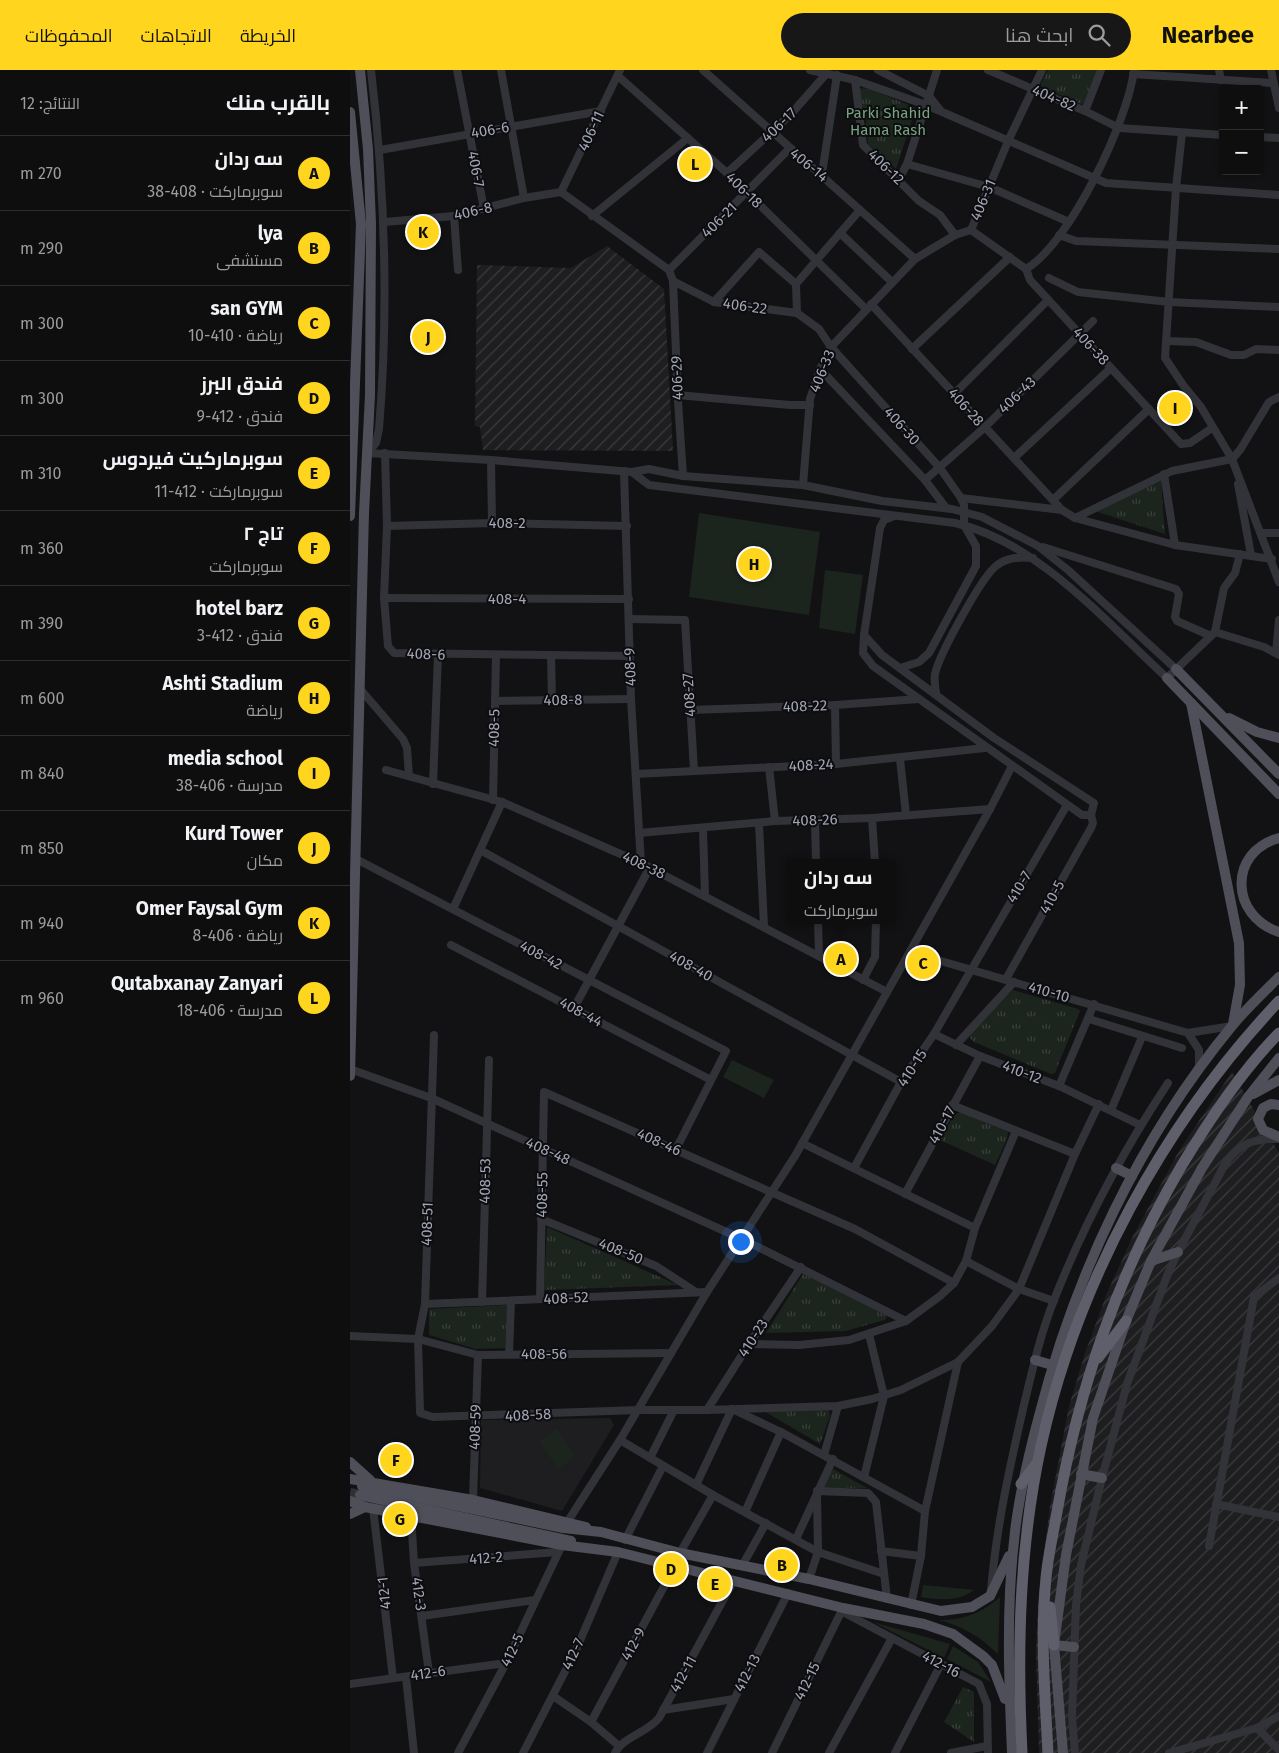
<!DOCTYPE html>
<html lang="ar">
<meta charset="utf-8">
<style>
body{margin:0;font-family:"Fira Sans",Cairo,sans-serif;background:#171718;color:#f1f3f6;direction:rtl}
.controls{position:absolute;right:15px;top:15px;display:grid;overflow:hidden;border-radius:5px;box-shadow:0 1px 4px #0004}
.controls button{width:45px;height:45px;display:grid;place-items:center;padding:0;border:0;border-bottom:1px solid #2e2e2f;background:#0e0e0f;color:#f1f3f6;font:25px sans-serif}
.you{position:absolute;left:390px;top:1171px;width:18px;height:18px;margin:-12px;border:4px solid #fff;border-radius:50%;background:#1a73e8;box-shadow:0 0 0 8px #1a73e833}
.badge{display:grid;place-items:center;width:32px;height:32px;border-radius:50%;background:#ffd51e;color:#111;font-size:16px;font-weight:700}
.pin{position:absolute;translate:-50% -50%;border:2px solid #fff;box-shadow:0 1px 5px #0006}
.popup{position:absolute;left:436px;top:789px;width:110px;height:65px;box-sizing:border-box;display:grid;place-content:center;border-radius:5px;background:#0e0e0f;filter:drop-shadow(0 1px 4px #0005);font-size:16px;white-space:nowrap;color:#9b9c9e}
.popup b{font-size:19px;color:#f1f3f6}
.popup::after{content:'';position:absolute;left:50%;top:100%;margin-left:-10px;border:10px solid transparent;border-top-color:#0e0e0f}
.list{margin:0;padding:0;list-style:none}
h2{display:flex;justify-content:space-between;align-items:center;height:65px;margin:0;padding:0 20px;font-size:21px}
h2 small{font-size:16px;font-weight:400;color:#9b9c9e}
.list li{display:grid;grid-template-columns:32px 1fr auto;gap:15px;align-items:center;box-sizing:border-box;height:75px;padding:0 20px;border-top:1px solid #2e2e2f}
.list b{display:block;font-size:19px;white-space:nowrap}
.list p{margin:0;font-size:16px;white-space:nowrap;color:#9b9c9e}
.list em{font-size:16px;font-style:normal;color:#9b9c9e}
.icon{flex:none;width:28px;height:28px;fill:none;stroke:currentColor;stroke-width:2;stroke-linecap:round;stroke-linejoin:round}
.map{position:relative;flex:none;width:929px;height:1683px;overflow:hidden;direction:ltr}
header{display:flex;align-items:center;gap:30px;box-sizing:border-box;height:70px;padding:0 25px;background:#ffd51e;color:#111}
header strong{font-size:24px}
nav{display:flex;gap:28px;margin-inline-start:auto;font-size:18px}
.search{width:350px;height:45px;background:#171718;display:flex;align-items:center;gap:12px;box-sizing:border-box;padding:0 18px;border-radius:28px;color:#9b9c9e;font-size:19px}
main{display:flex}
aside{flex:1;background:#0e0e0f}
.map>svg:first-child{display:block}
.built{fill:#1e1e21}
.industrial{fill:url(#industrial-furrows)}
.grass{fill:url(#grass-tufts)}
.garden{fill:#1c241e}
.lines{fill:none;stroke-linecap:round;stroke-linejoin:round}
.major-tunnel{stroke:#2f2f34;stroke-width:10;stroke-dasharray:10 5;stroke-linecap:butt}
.minor{stroke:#323339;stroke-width:8}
.major{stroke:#4e4f58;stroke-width:10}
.highway{stroke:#5e5f6a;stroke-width:11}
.labels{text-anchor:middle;stroke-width:4;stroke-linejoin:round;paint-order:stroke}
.street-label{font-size:15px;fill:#a2a5b6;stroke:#0d0d0f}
.park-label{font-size:15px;fill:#77a380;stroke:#0d0d0f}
</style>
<header>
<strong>Nearbee</strong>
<div class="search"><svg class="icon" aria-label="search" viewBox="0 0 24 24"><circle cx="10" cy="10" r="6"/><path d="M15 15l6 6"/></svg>ابحث هنا</div>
<nav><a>الخريطة</a><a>الاتجاهات</a><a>المحفوظات</a></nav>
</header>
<main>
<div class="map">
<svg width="929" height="1683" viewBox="0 0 929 1683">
<defs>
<pattern id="industrial-furrows" width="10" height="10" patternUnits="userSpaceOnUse" patternTransform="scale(1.25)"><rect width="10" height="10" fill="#1e1e21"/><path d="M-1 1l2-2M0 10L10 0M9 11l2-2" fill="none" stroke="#3c3c3f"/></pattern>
<pattern id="grass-tufts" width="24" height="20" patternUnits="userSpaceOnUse" patternTransform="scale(1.25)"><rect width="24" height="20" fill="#1c241e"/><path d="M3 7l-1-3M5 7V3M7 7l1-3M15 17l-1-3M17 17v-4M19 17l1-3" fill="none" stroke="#3a413c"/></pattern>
</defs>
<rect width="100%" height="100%" fill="#121214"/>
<polygon class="built" points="260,1348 264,1355 212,1441 130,1418 131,1350"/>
<g class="industrial">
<polygon points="257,176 314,219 323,381 133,380 130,357 125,356 127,195 221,198"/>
<polygon points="882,1002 929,1083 929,1683 689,1683 686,1584 688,1532 700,1436 719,1336 735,1283 757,1223 783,1166 830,1079"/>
</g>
<g class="grass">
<polygon points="698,0 747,0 733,35 690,16"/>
<polygon points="508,18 520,19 566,38 546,99 518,74 516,50"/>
<polygon points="811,411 815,464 745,441"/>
<polygon points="663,920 728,939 730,941 705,1003 701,1004 624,972 620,968 621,960"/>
<polygon points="610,1042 658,1062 657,1069 645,1095 590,1070 604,1045"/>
<polygon points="197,1157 328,1215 194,1220"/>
<polygon points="453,1204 537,1246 535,1250 495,1261 416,1263"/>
<polygon points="157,1235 155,1278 126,1279 79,1265 79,1239"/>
<polygon points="412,1340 479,1340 480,1346 470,1374"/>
<polygon points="483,1399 517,1418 473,1418"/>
<polygon points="613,1617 624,1622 624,1672 594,1652"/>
</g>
<g class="garden">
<polygon points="349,443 470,462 459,545 339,527"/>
<polygon points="475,500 513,505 505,564 469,558"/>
<polygon points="382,990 424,1010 414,1028 373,1007"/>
<polygon points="207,1359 226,1386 208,1399 189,1371"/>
<path d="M573 1515 624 1520C608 1532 590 1530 571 1527Z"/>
<path d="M650 1527 648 1584C630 1567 613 1556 589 1550 614 1550 632 1543 650 1527Z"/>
<polygon points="523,1552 600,1574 594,1588"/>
<polygon points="603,1576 628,1592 641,1612 597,1589"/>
</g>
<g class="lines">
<polyline class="major-tunnel" points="0,1423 10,1425"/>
<g class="minor">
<polyline points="107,0 134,139"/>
<polyline points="151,0 174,128"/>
<path d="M353 0C424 63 494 126 565 189"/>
<polyline points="460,0 505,10 576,35 756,113 929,125"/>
<polyline points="528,0 579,26 590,40"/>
<polyline points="638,0 735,41 769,58 873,65"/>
<polyline points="869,0 871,10"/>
<polyline points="921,0 929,38"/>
<polyline points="783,4 923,13"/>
<polyline points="268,6 377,103 516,239"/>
<polyline points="505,10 513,75 569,131 590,145 605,165"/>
<polyline points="735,41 751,0"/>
<polyline points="832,63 826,118 815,288 833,315 851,337 882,389 929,512"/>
<polyline points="910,67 929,68"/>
<polyline points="30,80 251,41"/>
<polyline points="557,94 639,117 719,152"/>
<polyline points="377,103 441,44 477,3"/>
<polyline points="472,104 487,5"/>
<polyline points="549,109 557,94 587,0"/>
<polyline points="211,122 319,200 323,211 364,232 447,243 469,259 481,277 590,398 611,428 614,435 614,455 626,476 626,496 579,583 569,592 550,598"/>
<polyline points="211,122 270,0"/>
<polyline points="104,146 108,200"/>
<polyline points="242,146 338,68"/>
<polyline points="34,152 104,146 174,128 211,122"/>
<polyline points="621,160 676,199 680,210 831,374 840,373 862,358"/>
<polyline points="490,163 542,212"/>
<polyline points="709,165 726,171 929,179"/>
<path d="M676 199C720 173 778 51 784 0"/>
<polyline points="319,200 439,79"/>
<polyline points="699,208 728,222 819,232 929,237"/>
<polyline points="323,211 328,331 333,406"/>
<polyline points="364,232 409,182 446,214"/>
<polyline points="521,234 712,440"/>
<polyline points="447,243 446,214 510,140"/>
<polyline points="816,271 846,272 881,285 894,285 906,279 929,280"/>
<polyline points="562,279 660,187"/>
<polyline points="470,299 575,410 596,438"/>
<polyline points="604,324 698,230"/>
<polyline points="327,325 440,335 460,335"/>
<polyline points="17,383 141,390 282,402 299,399 333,406 453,415 532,431 602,439 632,447 688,476 718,500 826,599"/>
<path d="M17 383 26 373 29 359C39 239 35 119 21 0"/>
<polyline points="35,383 37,456 34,528 38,576 44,583 280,586"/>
<polyline points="664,388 761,298"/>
<polyline points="141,390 142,453"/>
<polyline points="274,401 281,629 291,793"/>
<path d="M282 402 299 415 605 453C688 472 756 552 817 608L865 562 914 577 929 585"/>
<polyline points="814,404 825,475"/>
<polyline points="575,410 634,358 743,251"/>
<polyline points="888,414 901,485"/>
<polyline points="453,415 460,329 470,299 481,277 565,189 605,165 621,160 659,69 692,0"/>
<polyline points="611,428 712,440 725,448 825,475 922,489"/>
<polyline points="703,430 799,339"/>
<polyline points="725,448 822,401 882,389 890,380 919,332 929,327"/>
<polyline points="37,456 142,453 277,456"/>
<polyline points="911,463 929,463"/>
<polyline points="693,477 826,519 829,524 825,547 827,551 861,566"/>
<polyline points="34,528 279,529"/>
<polyline points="279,549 335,550 344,700"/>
<polyline points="865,562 874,518 885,503 890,484"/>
<polygon points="514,565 532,585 644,668 744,733 741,745 732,745 523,596 513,583"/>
<polyline points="514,565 530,458 534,450 544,446"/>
<polyline points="926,583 929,550"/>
<polyline points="201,585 202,630"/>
<polyline points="11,620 53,669 57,678 59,706"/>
<path d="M586 623C585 617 584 610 585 604 589 585 631 508 646 496 657 487 669 487 683 488"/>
<polyline points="145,631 281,629"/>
<polyline points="485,635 486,694"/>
<polyline points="340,640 485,635 569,629"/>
<polyline points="550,689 556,745"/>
<polyline points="419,697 425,751"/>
<polyline points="36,700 152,732 291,793 537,922"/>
<polyline points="286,704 486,694 635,678"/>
<polyline points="83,714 88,585"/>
<polyline points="143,730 146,585"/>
<polyline points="522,748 525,793"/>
<polyline points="465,751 466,793"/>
<polyline points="409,754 414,856"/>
<polyline points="353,759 355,825"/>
<polyline points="289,763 425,751 522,748 640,739"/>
<polyline points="130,780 551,1012"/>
<polyline points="6,789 376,981 326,1079"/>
<polyline points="103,839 152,732"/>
<polyline points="468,850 469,885"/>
<polyline points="101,875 361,1010"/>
<polyline points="560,882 838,963 882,956"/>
<polyline points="656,909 741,758 743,753 741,745"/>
<polyline points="513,910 525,887 526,850"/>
<polyline points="224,938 300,797"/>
<polyline points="739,949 832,978"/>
<polyline points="838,963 849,980 849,1000"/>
<polyline points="584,964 630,986 709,1016 790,1055"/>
<polyline points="84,965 75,1234 68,1269 70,1343 83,1347 288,1340 357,1340 488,1336 522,1329 551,1320 608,1292 642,1256 669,1219 725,1084 749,1034"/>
<polyline points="606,975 664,912"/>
<polyline points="0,999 81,1028 392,1169 556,1251"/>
<polyline points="709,1016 744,934"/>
<polyline points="602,1035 725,1084"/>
<polyline points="761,1040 792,967"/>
<polyline points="452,1073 625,1158"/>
<polyline points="504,1098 551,1012 584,964 717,735"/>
<polyline points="555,1124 630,986"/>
<polyline points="191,1149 306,1196 346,1222"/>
<polyline points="616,1191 669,1219 704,1231"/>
<polyline points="190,1229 194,1022 505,1159 604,1213"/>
<polyline points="132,1232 139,990"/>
<polyline points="75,1234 357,1222"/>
<polyline points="0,1266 68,1269 128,1285 321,1283"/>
<polyline points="399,1274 449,1275 499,1270 556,1251 590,1226 604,1213 616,1191 625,1158 666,1061"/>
<polyline points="159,1284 161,1231"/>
<polyline points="357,1340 399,1274 451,1197"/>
<polyline points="270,1370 363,1425 468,1482 534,1504"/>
<polyline points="474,1385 488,1336"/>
<polyline points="300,1388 324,1340"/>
<polyline points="514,1407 534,1326 519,1264"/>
<polyline points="346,1415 382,1339 431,1362 575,1441"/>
<polyline points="467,1421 518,1423 526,1432 537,1529"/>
<polyline points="123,1430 128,1285"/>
<polyline points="866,1434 929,1447"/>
<polyline points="23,1438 43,1608"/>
<polyline points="395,1442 431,1362"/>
<polyline points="61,1445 64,1493 79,1603"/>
<polyline points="218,1451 270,1370 357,1222 445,1086 640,739 662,696"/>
<polyline points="446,1469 483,1389"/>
<polyline points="275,1470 313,1396"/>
<polyline points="859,1476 904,1227 929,1208"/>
<polyline points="531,1481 571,1486"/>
<polyline points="330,1483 363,1425"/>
<polyline points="64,1493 208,1482"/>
<polyline points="392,1496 416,1453"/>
<polyline points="459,1509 468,1482 467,1421"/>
<path d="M641 1521C646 1459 659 1400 673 1339 682 1302 690 1265 704 1230 734 1154 773 1081 818 1013"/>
<polyline points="561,1535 571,1486 575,1441 608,1292"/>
<polyline points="491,1541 629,1614 637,1634 638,1683"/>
<polyline points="72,1546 185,1530"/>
<polyline points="56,1607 64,1683"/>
<polyline points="0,1614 156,1593"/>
<polyline points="203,1626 241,1652 269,1676"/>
<polyline points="313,1640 384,1629"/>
<polyline points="241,1652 325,1496"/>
<polyline points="907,1658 929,1680"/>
<polyline points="108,1683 156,1593 212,1475"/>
<polyline points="173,1683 226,1580 268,1482"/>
<path d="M265 1683C274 1666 297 1663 309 1648L384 1510"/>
<polyline points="357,1683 438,1523"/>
<polyline points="422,1683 493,1538"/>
<polyline points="479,1683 542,1568"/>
<polyline points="545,1683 591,1594"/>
<polyline points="601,1683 637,1676"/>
<path d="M725 1683 722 1647 726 1535 731 1495 752 1408 777 1314 817 1206 828 1182 875 1094C888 1073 906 1068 929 1069"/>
<polyline points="819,1683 907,1658 929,1646"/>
</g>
<g class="major">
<polyline points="0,42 11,154 0,446"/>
<polyline points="826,599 929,704"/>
<polyline points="817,608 929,724"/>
<polyline points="841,633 889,873 890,915 883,954"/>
<polyline points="879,648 907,662 929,668"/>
<path d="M929 768C878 782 880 846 929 862"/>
<polyline points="0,1006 14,443 20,325 21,154 18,79 10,0"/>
<polyline points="903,1024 929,1010"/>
<polyline points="929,1035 921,1034 913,1038 908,1049 913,1060 929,1067"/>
<polyline points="766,1098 782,1106"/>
<polyline points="801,1191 828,1182"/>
<polyline points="685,1290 702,1295"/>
<polyline points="0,1392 20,1410"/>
<polyline points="731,1404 752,1408"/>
<polyline points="0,1409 123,1430 236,1457"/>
<polyline points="12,1416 213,1458 251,1462 330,1483 459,1509 591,1541 622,1537 640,1526 659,1486"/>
<polyline points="10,1425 221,1471"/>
<polyline points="0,1431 15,1437 212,1475 268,1482 493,1538 574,1554 603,1564 633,1586 642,1595 655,1629"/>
<polyline points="0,1444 15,1437"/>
<polyline points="704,1575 724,1577"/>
<path d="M662 1683C659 1612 656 1541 664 1471 668 1428 678 1387 689 1346 725 1205 789 1069 882 956 896 939 913 923 929 907"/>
<polyline points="713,1683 704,1575 716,1485 743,1348 776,1251 801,1191 852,1098 898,1027 929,988"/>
</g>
<g class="highway">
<polyline points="748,1288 776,1251"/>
<polyline points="671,1414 687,1393"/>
<polyline points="700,1537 704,1575"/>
<path d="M672 1683C667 1580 669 1477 691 1376 727 1212 814 1053 929 931"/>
<path d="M698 1683C695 1624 690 1566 696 1508 698 1486 703 1464 707 1442 729 1316 767 1206 832 1095 860 1049 891 1002 929 963"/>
</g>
</g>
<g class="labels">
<g class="street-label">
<text transform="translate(704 28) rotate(23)" y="5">404-82</text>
<text transform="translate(429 55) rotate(-44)" y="5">406-17</text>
<text transform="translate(140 60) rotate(-10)" y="5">406-6</text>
<text transform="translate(241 61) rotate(-65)" y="5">406-11</text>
<text transform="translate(459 95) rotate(39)" y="5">406-14</text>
<text transform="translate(536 97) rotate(44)" y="5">406-12</text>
<text transform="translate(126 99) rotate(79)" y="5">406-7</text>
<text transform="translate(394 120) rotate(44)" y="5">406-18</text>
<text transform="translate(633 130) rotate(-67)" y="5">406-31</text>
<text transform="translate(123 141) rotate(-13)" y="5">406-8</text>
<text transform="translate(369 150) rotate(-45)" y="5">406-21</text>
<text transform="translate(395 236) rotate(8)" y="5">406-22</text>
<text transform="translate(741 276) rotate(47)" y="5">406-38</text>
<text transform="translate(472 301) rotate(-68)" y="5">406-33</text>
<text transform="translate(327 308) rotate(-92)" y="5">406-29</text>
<text transform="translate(667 325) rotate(-44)" y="5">406-43</text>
<text transform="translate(616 337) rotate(48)" y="5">406-28</text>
<text transform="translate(552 356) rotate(48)" y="5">406-30</text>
<text x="157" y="458">408-2</text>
<text x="157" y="534">408-4</text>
<text transform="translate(76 584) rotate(2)" y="5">408-6</text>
<text transform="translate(280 597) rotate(-92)" y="5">408-9</text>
<text transform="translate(339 625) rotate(-94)" y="5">408-27</text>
<text transform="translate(213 630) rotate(-1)" y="5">408-8</text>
<text transform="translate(455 636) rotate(-2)" y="5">408-22</text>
<text transform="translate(144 658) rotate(-89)" y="5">408-5</text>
<text transform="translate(461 695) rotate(-3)" y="5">408-24</text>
<text transform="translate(465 750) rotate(-2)" y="5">408-26</text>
<text transform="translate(294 795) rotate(25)" y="5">408-38</text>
<text transform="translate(669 817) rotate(-59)" y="5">410-7</text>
<text transform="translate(702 827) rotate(-61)" y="5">410-5</text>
<text transform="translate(191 885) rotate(27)" y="5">408-42</text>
<text transform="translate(341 896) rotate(29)" y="5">408-40</text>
<text transform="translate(699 922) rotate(16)" y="5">410-10</text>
<text transform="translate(231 942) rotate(28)" y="5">408-44</text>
<text transform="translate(562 998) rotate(-57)" y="5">410-15</text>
<text transform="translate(672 1002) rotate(21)" y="5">410-12</text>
<text transform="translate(592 1055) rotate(-62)" y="5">410-17</text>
<text transform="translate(309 1072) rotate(24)" y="5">408-46</text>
<text transform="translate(198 1081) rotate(24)" y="5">408-48</text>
<text transform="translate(135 1111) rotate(-89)" y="5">408-53</text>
<text transform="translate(192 1125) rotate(-89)" y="5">408-55</text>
<text transform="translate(77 1154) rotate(-88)" y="5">408-51</text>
<text transform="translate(271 1181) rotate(22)" y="5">408-50</text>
<text transform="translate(216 1228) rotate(-3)" y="5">408-52</text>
<text transform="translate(403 1268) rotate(-57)" y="5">410-23</text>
<text x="194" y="1289">408-56</text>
<text transform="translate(178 1345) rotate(-3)" y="5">408-58</text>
<text transform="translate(125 1357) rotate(-88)" y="5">408-59</text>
<text transform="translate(136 1488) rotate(-4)" y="5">412-2</text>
<text transform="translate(34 1523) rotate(-96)" y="5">412-1</text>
<text transform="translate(69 1524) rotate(82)" y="5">412-3</text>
<text transform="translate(283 1574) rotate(-62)" y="5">412-9</text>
<text transform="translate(162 1580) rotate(-64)" y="5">412-5</text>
<text transform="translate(223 1584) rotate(-65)" y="5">412-7</text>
<text transform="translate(591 1594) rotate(28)" y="5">412-16</text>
<text transform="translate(78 1603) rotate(-8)" y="5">412-6</text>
<text transform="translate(397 1603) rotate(-63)" y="5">412-13</text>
<text transform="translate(333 1604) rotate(-61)" y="5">412-11</text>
<text transform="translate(457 1611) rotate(-64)" y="5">412-15</text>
</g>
<g class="park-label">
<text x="538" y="48">Parki Shahid<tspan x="538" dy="17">Hama Rash</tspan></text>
</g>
</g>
</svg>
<div class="controls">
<button>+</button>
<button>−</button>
</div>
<div class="you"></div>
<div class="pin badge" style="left:491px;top:889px">A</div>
<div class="popup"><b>سه ردان</b>سوبرماركت</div>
<div class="pin badge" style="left:432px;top:1495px">B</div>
<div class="pin badge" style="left:573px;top:893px">C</div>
<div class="pin badge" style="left:321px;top:1499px">D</div>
<div class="pin badge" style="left:365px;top:1514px">E</div>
<div class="pin badge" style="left:46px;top:1390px">F</div>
<div class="pin badge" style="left:50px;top:1449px">G</div>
<div class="pin badge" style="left:404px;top:494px">H</div>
<div class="pin badge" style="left:825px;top:338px">I</div>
<div class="pin badge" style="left:78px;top:267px">J</div>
<div class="pin badge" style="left:73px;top:162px">K</div>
<div class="pin badge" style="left:345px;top:94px">L</div>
</div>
<aside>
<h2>بالقرب منك<small>النتائج: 12</small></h2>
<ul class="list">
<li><span class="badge">A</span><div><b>سه ردان</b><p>سوبرماركت · 408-38</p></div><em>270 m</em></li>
<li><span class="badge">B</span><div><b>lya</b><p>مستشفى</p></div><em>290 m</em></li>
<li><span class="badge">C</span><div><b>san GYM</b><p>رياضة · 410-10</p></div><em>300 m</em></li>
<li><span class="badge">D</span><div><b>فندق البرز</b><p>فندق · 412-9</p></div><em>300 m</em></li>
<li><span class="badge">E</span><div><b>سوبرمارکیت فیردوس</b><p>سوبرماركت · 412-11</p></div><em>310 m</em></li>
<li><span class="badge">F</span><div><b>تاج ٢</b><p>سوبرماركت</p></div><em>360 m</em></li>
<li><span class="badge">G</span><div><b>hotel barz</b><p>فندق · 412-3</p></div><em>390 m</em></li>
<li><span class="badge">H</span><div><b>Ashti Stadium</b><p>رياضة</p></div><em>600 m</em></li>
<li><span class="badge">I</span><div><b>media school</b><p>مدرسة · 406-38</p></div><em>840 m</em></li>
<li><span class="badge">J</span><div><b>Kurd Tower</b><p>مكان</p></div><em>850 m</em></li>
<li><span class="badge">K</span><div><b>Omer Faysal Gym</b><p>رياضة · 406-8</p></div><em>940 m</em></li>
<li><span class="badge">L</span><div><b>Qutabxanay Zanyari</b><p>مدرسة · 406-18</p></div><em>960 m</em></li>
</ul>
</aside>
</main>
